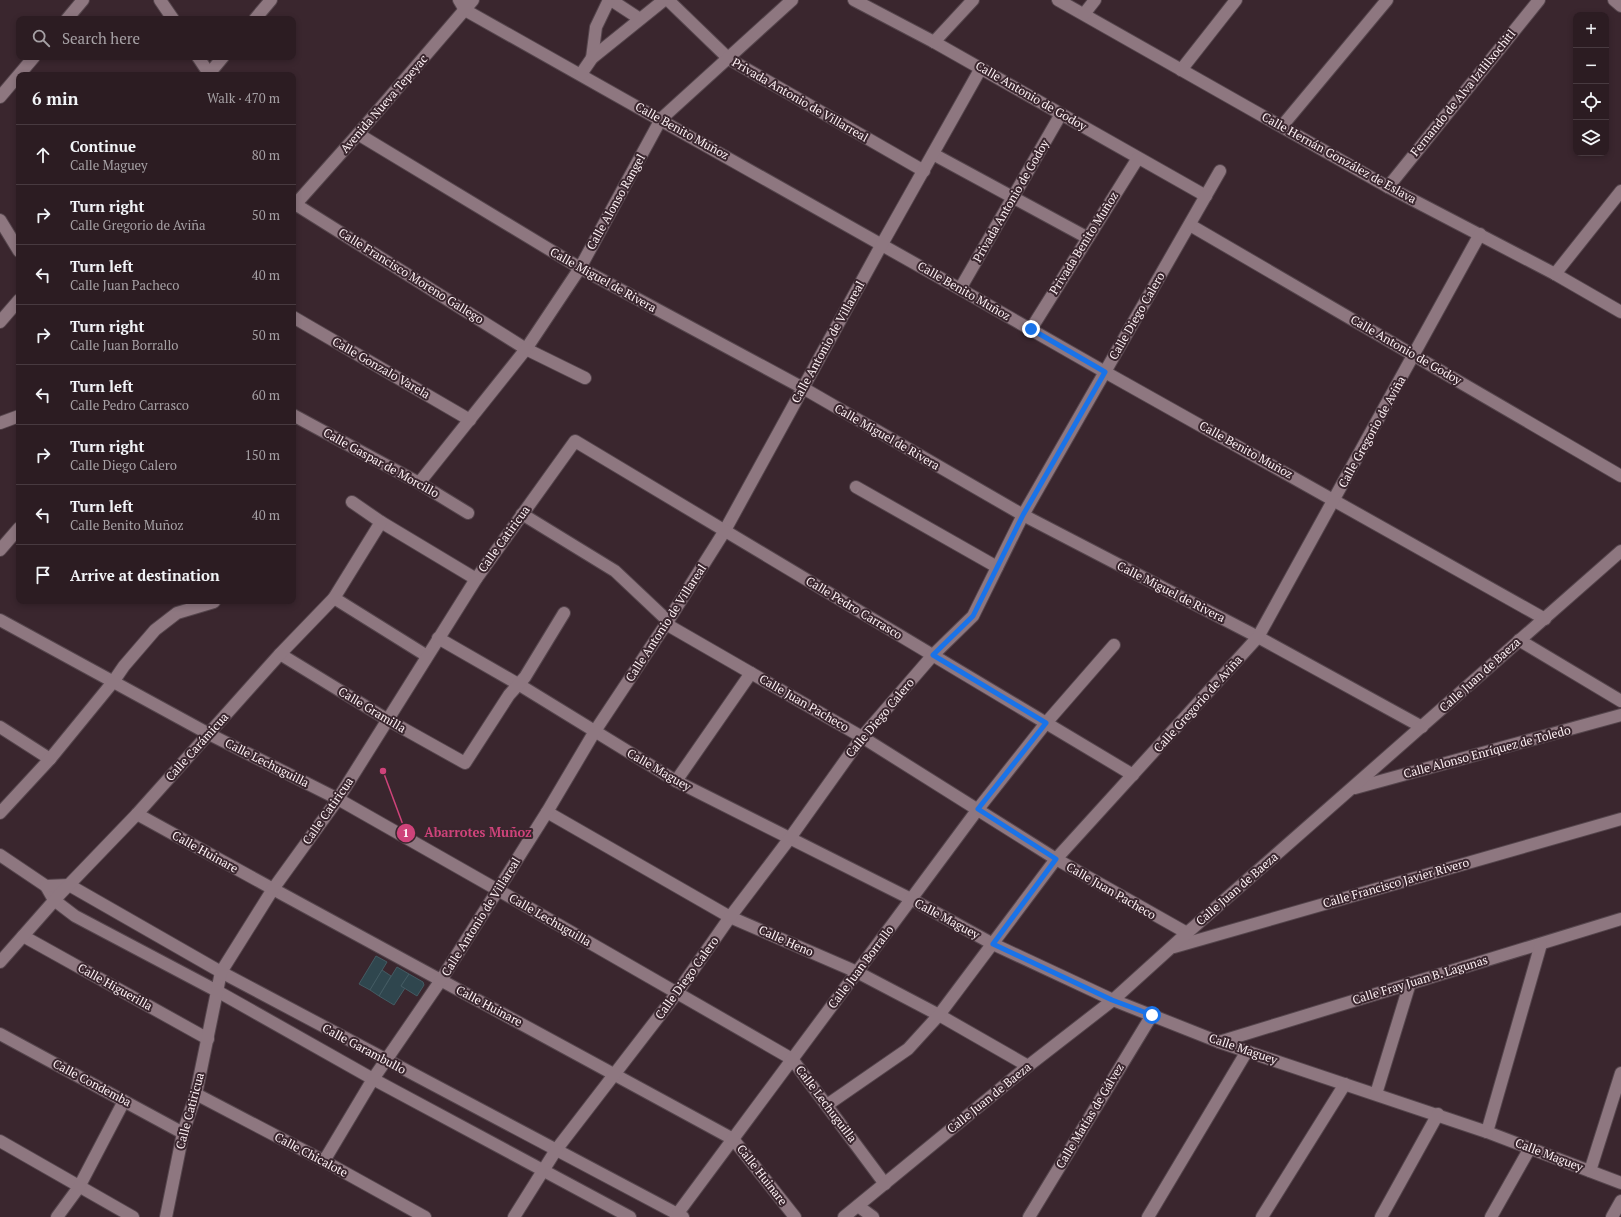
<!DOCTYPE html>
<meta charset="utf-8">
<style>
body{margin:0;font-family:"PT Serif",serif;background:#38292f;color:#f1f3f6}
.controls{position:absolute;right:12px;top:12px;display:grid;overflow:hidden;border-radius:8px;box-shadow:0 2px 6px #0003}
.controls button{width:36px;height:36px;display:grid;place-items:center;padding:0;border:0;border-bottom:1px solid #483a40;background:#2c1c22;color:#f1f3f6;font:20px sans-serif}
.stop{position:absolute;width:12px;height:12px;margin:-9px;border:3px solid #1a73e8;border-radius:50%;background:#fff}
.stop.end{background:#1a73e8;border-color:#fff;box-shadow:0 1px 4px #0008}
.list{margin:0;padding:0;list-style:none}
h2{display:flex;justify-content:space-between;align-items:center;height:52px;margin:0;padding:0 16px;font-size:17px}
h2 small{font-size:13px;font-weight:400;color:#a6a1a5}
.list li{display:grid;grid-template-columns:26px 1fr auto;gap:12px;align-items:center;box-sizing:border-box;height:60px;padding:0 16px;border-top:1px solid #483a40}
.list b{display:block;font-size:15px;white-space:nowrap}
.list p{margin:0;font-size:13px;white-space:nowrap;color:#a6a1a5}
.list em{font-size:13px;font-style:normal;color:#a6a1a5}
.icon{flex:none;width:22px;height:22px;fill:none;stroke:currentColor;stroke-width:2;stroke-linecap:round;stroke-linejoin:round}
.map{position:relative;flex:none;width:1621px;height:1217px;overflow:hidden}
.search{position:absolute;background:#2c1c22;box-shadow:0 2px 6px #0003;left:16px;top:16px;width:280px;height:44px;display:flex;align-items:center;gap:10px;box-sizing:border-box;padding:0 14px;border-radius:8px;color:#a6a1a5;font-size:15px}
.panel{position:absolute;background:#2c1c22;box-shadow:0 2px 6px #0003;left:16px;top:72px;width:280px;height:532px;border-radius:8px}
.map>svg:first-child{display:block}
.building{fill:#2f464e;stroke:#435b63}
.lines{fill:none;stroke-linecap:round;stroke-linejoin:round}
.minor-casing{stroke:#55454c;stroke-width:14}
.minor{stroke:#8e7780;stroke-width:12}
.route{stroke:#1a73e8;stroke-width:5}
.labels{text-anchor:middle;stroke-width:4;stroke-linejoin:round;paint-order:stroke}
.street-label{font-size:12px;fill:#fef1f5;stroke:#3a262e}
.leader{fill:none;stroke:#ce437a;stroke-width:1.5}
.callout-dot{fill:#ce437a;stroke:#3a262e;stroke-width:1.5}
.mark-label{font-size:12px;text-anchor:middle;font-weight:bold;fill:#fff}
.callout-label{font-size:13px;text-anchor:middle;font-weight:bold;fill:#ce437a;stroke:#3a262e;stroke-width:4;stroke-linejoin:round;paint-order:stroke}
</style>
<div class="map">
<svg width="1621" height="1217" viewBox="0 0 1621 1217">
<rect width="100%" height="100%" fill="#3a262e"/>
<g class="building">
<polygon points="376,956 387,962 370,990 359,984"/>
<polygon points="397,967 409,974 401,986 405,988 394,1005 379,996"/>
<polygon points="382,970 391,976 379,996 370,990"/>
<polygon points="409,974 423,982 424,985 417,996 401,986"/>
</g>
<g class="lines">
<defs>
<g id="minor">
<polyline points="160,0 173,19"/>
<polyline points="459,0 465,10 960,289 1105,372 1545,619"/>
<polyline points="611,0 640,19"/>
<polyline points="668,0 729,59 924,171"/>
<polyline points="854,0 934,42 1206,196"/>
<polyline points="1058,0 1388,187 1555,274 1621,312"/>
<polyline points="1614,0 1621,6"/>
<polyline points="1084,14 1095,0"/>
<polyline points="67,19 83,0"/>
<polyline points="255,19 271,0"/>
<polyline points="934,42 973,0"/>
<polyline points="198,57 210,75"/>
<polyline points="592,58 596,27 609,0"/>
<polyline points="1181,70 1236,0"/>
<polyline points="581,74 592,58 664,0"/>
<polyline points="208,75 223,57"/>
<polyline points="0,97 34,57"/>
<polyline points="1282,126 1387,0"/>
<polyline points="358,134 580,268 803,388 1023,515 1258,637 1422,727"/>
<polyline points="933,154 1088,238"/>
<polyline points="1388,187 1539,0"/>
<polyline points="293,200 295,204 526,349 585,378"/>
<polyline points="293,207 358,134 473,0"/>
<polyline points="0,220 19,251"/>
<polyline points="1190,225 1621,476"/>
<polyline points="1555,274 1621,191"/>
<polyline points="960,289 1061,114"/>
<polyline points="293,317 470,420"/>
<polyline points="0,322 19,300"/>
<polyline points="1031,329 1138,158"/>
<polyline points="293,415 419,483 468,513"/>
<polyline points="0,423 19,416"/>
<polyline points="419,483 526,349 580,268 661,119 792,0"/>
<polyline points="856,487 997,567"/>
<polyline points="352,502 381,522 476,579"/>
<polyline points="522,514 615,571 668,621"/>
<polyline points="0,550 19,528"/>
<polyline points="334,598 427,656"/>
<polyline points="0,620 209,734 338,799 498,890 792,1059 885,1184"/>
<polyline points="666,624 862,737 1056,859 1187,933"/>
<polyline points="438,638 518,684 676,781 911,899 993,944 1113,1000 1219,1042 1487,1132 1621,1183"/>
<polyline points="1519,640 1621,701"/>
<polyline points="280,654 388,720 465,763 509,695 525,677 564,613"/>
<polyline points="0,727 50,759"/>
<polyline points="676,781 751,673"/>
<polyline points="1355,788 1621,715"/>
<polyline points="547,812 730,917 857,972 939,1015 1028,1066"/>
<polyline points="0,813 50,759 113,682 124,666 155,630 177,613 214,602"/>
<polyline points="137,814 273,889 733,1139 795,1217"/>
<polyline points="0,855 46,886 54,900 75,916 217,991 373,1079 630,1217"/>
<polyline points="46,886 69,885 221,972 683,1217"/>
<polyline points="23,936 208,1039"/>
<polyline points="1174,947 1621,819"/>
<polyline points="0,962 60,894 137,814 280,654 334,598 381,522"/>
<polyline points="0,1034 183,1133"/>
<polyline points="1219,1042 1621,919"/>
<polyline points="196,1094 324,1161 425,1217"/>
<polyline points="1376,1094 1410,983"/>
<polyline points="827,1105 908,1049 939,1015 1056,859 1258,637 1480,234"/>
<polyline points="1487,1132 1541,944"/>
<polyline points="0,1141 133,1217"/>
<polyline points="324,1161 373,1079 441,980 547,812 595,731 666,624 724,532 882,244 981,68"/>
<polyline points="1590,1171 1621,1073"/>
<polyline points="858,1206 873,1217"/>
<polyline points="678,1213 978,809 1046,723 1114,645"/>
<polyline points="57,1217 79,1187 124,1101"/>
<polyline points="166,1217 183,1133 196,1094 221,972 273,889 338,799 476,579 575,441 1133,775"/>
<polyline points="514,1217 556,1150 677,993 730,917 790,838 862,737 933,655 973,616 1023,515 1220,171"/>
<polyline points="844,1217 1028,1066 1113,1000 1187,933 1621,551"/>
<polyline points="1029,1217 1152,1015"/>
<polyline points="1148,1217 1247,1051"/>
<polyline points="1262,1217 1345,1084"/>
<polyline points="1381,1217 1438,1114"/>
<polyline points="1491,1217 1530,1148"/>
<polyline points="1612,1217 1621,1201"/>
</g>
</defs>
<use href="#minor" class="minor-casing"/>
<use href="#minor" class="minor"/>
</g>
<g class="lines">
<polyline class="route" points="1031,329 1105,372 1023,515 973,616 933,655 1046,723 978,809 1056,859 993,944 1112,1000 1152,1015"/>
</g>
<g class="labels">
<g class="street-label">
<text transform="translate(1463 93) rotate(-51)" y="4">Fernando de Alva Iztlilxochitl</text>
<text transform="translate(1031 96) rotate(30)" y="4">Calle Antonio de Godoy</text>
<text transform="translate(800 100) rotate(30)" y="4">Privada Antonio de Villarreal</text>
<text transform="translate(384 104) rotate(-49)" y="4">Avenida Nueva Tepeyac</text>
<text transform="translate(682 131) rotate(29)" y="4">Calle Benito Muñoz</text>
<text transform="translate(1339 158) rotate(29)" y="4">Calle Hernán González de Eslava</text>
<text transform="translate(1011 201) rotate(-60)" y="4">Privada Antonio de Godoy</text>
<text transform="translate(616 202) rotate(-61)" y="4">Calle Alonso Rangel</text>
<text transform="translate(1084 243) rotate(-58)" y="4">Privada Benito Muñoz</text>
<text transform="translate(411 276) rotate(32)" y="4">Calle Francisco Moreno Gallego</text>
<text transform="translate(603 280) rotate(29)" y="4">Calle Miguel de Rivera</text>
<text transform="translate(964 291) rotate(30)" y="4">Calle Benito Muñoz</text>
<text transform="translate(1137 316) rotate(-60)" y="4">Calle Diego Calero</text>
<text transform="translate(828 342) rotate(-61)" y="4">Calle Antonio de Villareal</text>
<text transform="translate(1406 350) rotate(30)" y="4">Calle Antonio de Godoy</text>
<text transform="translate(381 368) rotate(30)" y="4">Calle Gonzalo Varela</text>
<text transform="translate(1372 432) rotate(-61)" y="4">Calle Gregorio de Aviña</text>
<text transform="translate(887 437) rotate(30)" y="4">Calle Miguel de Rivera</text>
<text transform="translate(1246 450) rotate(29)" y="4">Calle Benito Muñoz</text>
<text transform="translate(381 463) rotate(29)" y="4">Calle Gaspar de Morcillo</text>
<text transform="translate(504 539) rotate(-54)" y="4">Calle Catiricua</text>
<text transform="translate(1171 592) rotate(27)" y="4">Calle Miguel de Rivera</text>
<text transform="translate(854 608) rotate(31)" y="4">Calle Pedro Carrasco</text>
<text transform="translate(666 623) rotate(-57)" y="4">Calle Antonio de Villareal</text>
<text transform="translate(1480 675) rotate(-42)" y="4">Calle Juan de Baeza</text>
<text transform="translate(804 703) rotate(30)" y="4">Calle Juan Pacheco</text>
<text transform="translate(1198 704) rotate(-48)" y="4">Calle Gregorio de Aviña</text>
<text transform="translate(372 710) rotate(31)" y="4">Calle Gramilla</text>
<text transform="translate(880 718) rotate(-50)" y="4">Calle Diego Calero</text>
<text transform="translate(197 747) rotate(-48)" y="4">Calle Carámicua</text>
<text transform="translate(1487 752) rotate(-15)" y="4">Calle Alonso Enríquez de Toledo</text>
<text transform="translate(267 763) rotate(27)" y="4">Calle Lechuguilla</text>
<text transform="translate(659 770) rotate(30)" y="4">Calle Maguey</text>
<text transform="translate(328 811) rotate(-55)" y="4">Calle Catiricua</text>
<text transform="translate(205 852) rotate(29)" y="4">Calle Huinare</text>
<text transform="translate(1396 883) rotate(-16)" y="4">Calle Francisco Javier Rivero</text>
<text transform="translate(1237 889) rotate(-41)" y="4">Calle Juan de Baeza</text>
<text transform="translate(1111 891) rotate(30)" y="4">Calle Juan Pacheco</text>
<text transform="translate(481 917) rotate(-58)" y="4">Calle Antonio de Villareal</text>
<text transform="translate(947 919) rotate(28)" y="4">Calle Maguey</text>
<text transform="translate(550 920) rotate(30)" y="4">Calle Lechuguilla</text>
<text transform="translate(786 941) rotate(24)" y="4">Calle Heno</text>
<text transform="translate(861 967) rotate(-53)" y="4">Calle Juan Borrallo</text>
<text transform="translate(687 978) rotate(-54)" y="4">Calle Diego Calero</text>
<text transform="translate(1420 980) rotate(-17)" y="4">Calle Fray Juan B. Lagunas</text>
<text transform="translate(115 987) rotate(29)" y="4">Calle Higuerilla</text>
<text transform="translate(489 1006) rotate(28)" y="4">Calle Huinare</text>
<text transform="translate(364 1049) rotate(28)" y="4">Calle Garambullo</text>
<text transform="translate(1243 1049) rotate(19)" y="4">Calle Maguey</text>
<text transform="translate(92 1083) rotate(28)" y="4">Calle Condemba</text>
<text transform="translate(989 1098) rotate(-39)" y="4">Calle Juan de Baeza</text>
<text transform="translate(826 1104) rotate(53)" y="4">Calle Lechuguilla</text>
<text transform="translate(190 1111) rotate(-75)" y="4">Calle Catiricua</text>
<text transform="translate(1090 1116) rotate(-59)" y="4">Calle Matías de Gálvez</text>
<text transform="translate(311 1155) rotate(28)" y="4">Calle Chicalote</text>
<text transform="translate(1549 1155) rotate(21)" y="4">Calle Maguey</text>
<text transform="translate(762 1175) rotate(52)" y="4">Calle Huinare</text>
</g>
</g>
<path class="leader" d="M383 771L406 833"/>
<g class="callout-dot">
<circle cx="383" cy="771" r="4"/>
<circle cx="406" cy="833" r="10"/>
</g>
<g class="mark-label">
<text x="406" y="837">1</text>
</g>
<g class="callout-label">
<text x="478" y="837">Abarrotes Muñoz</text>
</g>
</svg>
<div class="controls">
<button>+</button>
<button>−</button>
<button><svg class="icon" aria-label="locate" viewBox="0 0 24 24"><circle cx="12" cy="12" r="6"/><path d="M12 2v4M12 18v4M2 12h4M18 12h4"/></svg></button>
<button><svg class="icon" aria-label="layers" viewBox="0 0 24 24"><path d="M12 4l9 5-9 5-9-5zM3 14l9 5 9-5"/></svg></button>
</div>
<div class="stop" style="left:1152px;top:1015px"></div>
<div class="stop end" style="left:1031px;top:329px"></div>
<div class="search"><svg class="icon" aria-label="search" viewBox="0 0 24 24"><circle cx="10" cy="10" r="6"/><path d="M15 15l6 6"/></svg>Search here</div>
<section class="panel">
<h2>6 min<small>Walk · 470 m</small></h2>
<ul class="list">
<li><svg class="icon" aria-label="ahead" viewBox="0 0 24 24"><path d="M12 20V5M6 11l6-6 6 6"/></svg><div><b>Continue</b><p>Calle Maguey</p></div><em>80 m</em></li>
<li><svg class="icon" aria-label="right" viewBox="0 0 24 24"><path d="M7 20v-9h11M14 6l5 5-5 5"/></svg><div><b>Turn right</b><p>Calle Gregorio de Aviña</p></div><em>50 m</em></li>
<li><svg class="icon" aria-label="left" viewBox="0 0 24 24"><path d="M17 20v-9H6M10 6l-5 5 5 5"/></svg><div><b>Turn left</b><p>Calle Juan Pacheco</p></div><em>40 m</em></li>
<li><svg class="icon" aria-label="right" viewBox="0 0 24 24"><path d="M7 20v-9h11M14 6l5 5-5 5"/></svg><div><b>Turn right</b><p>Calle Juan Borrallo</p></div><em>50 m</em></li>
<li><svg class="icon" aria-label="left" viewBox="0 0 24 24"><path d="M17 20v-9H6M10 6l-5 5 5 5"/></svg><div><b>Turn left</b><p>Calle Pedro Carrasco</p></div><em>60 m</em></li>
<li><svg class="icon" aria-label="right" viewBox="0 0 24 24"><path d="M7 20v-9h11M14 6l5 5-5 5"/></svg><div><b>Turn right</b><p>Calle Diego Calero</p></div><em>150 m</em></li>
<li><svg class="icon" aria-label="left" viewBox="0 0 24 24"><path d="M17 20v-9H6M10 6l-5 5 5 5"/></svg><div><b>Turn left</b><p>Calle Benito Muñoz</p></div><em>40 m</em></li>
<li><svg class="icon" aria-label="arrive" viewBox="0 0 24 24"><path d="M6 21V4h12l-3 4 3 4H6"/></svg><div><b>Arrive at destination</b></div></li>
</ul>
</section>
</div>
